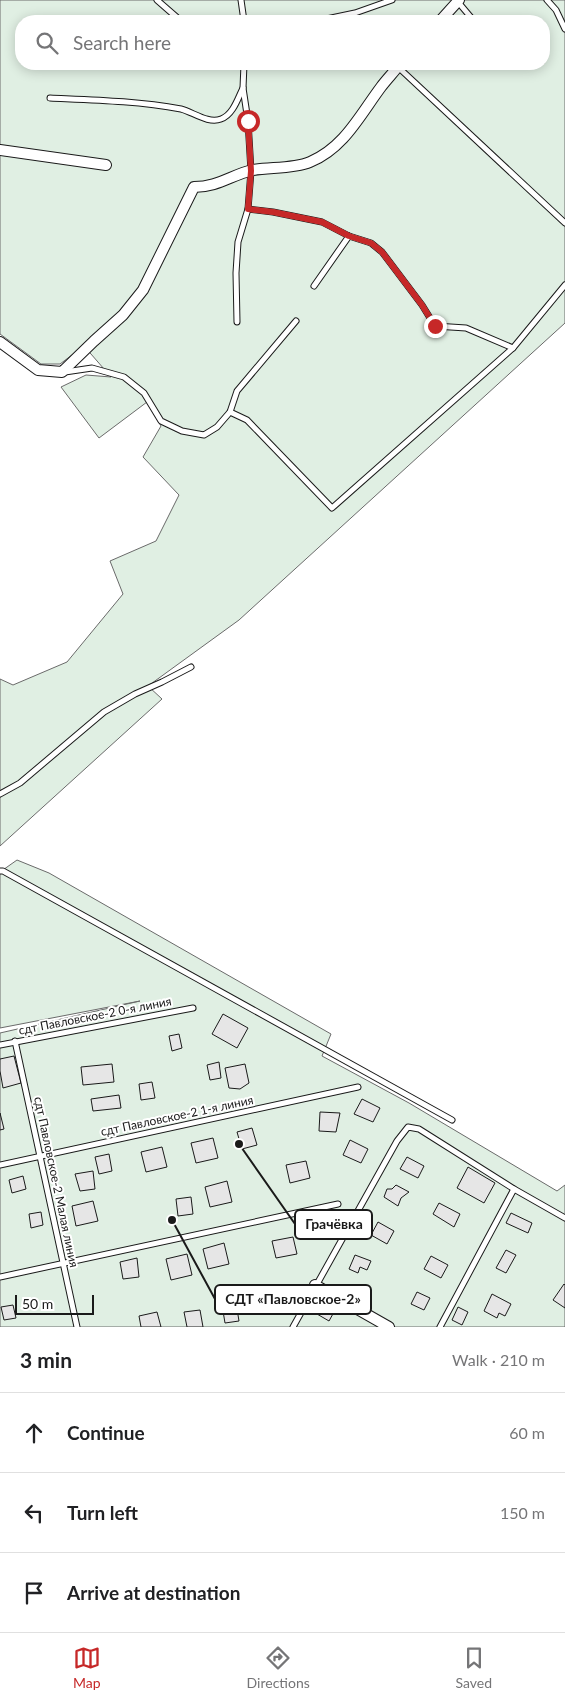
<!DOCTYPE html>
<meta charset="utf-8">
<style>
body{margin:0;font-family:Lato,sans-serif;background:#f6f6f6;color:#202124}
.scale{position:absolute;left:15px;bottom:12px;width:79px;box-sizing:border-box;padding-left:5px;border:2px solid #1a1a1a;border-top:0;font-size:14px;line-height:18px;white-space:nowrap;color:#1a1a1a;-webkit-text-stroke:4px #fff;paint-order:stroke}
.stop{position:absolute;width:15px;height:15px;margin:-11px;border:4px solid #c62828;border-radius:50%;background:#fff}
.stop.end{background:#c62828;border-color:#fff;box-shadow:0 1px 5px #0008}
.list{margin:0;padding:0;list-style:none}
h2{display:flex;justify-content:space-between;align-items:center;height:65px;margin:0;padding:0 20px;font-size:21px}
h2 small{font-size:16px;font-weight:400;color:#757577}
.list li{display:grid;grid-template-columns:32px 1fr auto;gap:15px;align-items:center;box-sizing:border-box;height:80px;padding:0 20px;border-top:1px solid #e0e0e0}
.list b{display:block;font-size:19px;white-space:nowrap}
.list em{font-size:16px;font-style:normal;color:#757577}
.icon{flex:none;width:28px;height:28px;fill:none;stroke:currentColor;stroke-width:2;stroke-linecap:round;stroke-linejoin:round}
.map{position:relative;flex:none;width:565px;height:1327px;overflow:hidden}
.search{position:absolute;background:#fff;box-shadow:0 2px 12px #0003;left:15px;right:15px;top:15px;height:55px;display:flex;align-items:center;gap:12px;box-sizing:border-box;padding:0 18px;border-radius:20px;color:#757577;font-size:19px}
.sheet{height:305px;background:#fff}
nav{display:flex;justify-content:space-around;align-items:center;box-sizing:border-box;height:70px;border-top:1px solid #e0e0e0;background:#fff;font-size:14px;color:#757577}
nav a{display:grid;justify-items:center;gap:2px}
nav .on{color:#c62828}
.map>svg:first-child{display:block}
.green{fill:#e0efe3;stroke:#6a6a6a;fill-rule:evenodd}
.building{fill:#e6e6e6;stroke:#1a1a1a}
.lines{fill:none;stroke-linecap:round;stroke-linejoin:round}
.service-casing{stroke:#1a1a1a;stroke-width:7}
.minor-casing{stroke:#1a1a1a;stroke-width:12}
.service{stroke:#fff;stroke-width:5}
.minor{stroke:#fff;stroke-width:10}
.route{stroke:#c62828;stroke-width:6}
.labels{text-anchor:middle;stroke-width:4;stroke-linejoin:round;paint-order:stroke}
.street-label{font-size:12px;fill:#1a1a1a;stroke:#fff}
.leader{fill:none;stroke:#1a1a1a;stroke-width:2}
.callout-dot{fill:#1a1a1a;stroke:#fff;stroke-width:2}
.callout{fill:#fff;stroke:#1a1a1a;stroke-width:2}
.callout-label{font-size:14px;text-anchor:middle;font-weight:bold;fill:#1a1a1a}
</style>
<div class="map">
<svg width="565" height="1327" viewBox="0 0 565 1327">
<rect width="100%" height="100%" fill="#fff"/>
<g class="green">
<path d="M0 0H565V323L239 620 148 686 162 699 0 846V679L13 685 67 662 123 594 110 561 156 541 179 495 143 457 161 426 147 402 99 438 61 387 86 375 111 377 84 346 60 364H41L0 334ZM21 21H544V64H21Z"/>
<polygon points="17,860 49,873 331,1034 322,1056 409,1103 557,1191 565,1185 565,1327 0,1327 0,1033 140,1001 0,1028 0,872"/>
</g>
<g class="building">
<polygon points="223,1014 248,1028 237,1048 212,1034"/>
<polygon points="179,1034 182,1048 172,1051 169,1036"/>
<polygon points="14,1056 21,1083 3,1088 0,1071 0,1059"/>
<polygon points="219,1062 221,1078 210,1080 207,1065"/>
<polygon points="112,1064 114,1082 83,1085 81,1067"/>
<polygon points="245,1064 249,1083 240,1089 229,1088 225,1068"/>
<polygon points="152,1082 155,1098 141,1100 139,1084"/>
<polygon points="119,1095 121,1108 93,1111 91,1099"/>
<polygon points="362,1099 380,1108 373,1122 354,1114"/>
<polygon points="320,1112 340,1113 336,1132 319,1131"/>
<polygon points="0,1113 4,1129 0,1130"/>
<polygon points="252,1128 257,1145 242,1149 237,1132"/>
<polygon points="213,1138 218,1158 196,1163 191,1143"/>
<polygon points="350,1140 368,1149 361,1163 343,1155"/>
<polygon points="162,1147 167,1167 146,1172 141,1152"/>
<polygon points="109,1154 112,1171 99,1174 95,1157"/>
<polygon points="407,1157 424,1166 418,1178 400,1169"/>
<polygon points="306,1161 310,1178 290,1183 286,1165"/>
<polygon points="468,1167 495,1183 484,1203 457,1188"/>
<polygon points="93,1171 95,1189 80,1191 75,1174"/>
<polygon points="23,1176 26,1189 12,1193 9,1180"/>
<polygon points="227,1181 232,1202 210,1207 205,1187"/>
<polygon points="396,1185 409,1192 401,1198 398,1206 384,1197 387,1189 392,1189"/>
<polygon points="191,1197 193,1214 178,1216 176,1199"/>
<polygon points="93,1201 98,1221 76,1226 72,1206"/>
<polygon points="439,1203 460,1214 454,1227 433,1214"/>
<polygon points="41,1212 43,1225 31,1228 29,1214"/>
<polygon points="511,1213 532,1223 528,1233 506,1223"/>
<polygon points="378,1222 394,1231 387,1244 371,1235"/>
<polygon points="293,1237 297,1254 276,1258 272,1241"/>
<polygon points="224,1243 229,1264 208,1269 203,1249"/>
<polygon points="506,1250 516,1255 506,1273 496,1268"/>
<polygon points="187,1254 192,1275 171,1280 166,1259"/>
<polygon points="355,1255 371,1261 367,1270 360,1267 358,1273 349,1269"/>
<polygon points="431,1256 448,1265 441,1278 424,1269"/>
<polygon points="137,1258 139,1277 123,1279 120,1262"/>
<polygon points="564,1284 565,1285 565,1308 553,1300"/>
<polygon points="417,1292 430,1298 424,1310 411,1304"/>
<polygon points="492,1294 511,1304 505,1316 499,1313 497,1318 484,1311"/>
<polygon points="236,1303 239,1321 225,1323 222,1305"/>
<polygon points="13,1305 16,1318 4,1320 1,1307"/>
<polygon points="322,1306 334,1312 329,1321 317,1314"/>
<polygon points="458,1307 468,1312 462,1325 452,1320"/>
<polygon points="200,1310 203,1327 187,1327 184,1312"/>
<polygon points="157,1312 161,1327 141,1327 139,1316"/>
</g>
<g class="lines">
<defs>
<g id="service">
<polyline points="157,0 181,21"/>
<polyline points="241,0 244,21"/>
<polyline points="547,0 556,10 565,29"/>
<polyline points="458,2 474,21"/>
<polyline points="317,21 355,13 392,0"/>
<polyline points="398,67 565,223"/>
<path d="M50 98C94 100 137 101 181 109 193 112 208 124 221 119 233 115 238 98 243 88"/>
<polyline points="248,209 273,212 322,222 349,236 371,243 382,252 422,305 435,326 466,328 513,348"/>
<polyline points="314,286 349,236"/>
<polyline points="237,322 236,273 238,242 248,209 251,171 248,121 243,88 244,64"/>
<polyline points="65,372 92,368 124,377 144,393 161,421 182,431 204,435 217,427 230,412 237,391 296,321"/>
<polyline points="230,412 247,420 332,508 513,348 565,285"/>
<polyline points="0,794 20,783 104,712 135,694 162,682 191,667"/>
<polyline points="0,871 3,871 452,1120"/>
<polyline points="15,1041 77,1327"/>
<polyline points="0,1045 193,1008"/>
<polyline points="0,1165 358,1087"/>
<polyline points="0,1277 338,1204"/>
<polyline points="293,1327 397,1141 408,1127 419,1129 514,1189 565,1218"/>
<polyline points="440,1327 514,1189"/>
</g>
<g id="minor">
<polyline points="440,21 459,0"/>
<polyline points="0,150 106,165"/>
<path d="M0 342 38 370 62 372 94 341 123 315 143 290 194 187C218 187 231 175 253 170 271 167 293 169 310 162 344 148 360 115 381 87 387 79 394 72 400 64"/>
<polyline points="315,1285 389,1327"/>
</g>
</defs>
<use href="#service" class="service-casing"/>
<use href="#minor" class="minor-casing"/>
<use href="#service" class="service"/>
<use href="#minor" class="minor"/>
</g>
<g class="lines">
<polyline class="route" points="248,121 251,171 248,209 273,212 322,222 349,236 371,243 382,252 422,305 435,326"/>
</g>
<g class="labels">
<g class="street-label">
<text transform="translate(95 1016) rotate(-11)" y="4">сдт Павловское-2 0-я линия</text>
<text transform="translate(177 1116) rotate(-12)" y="4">сдт Павловское-2 1-я линия</text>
<text transform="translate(56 1182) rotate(78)" y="4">сдт Павловское-2 Малая линия</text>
</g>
</g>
<path class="leader" d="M239 1144L295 1224M172 1220L215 1299"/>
<g class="callout-dot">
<circle cx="239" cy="1144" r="5"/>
<circle cx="172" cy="1220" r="5"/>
</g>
<g class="callout">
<rect x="295" y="1210" width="77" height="29" rx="5"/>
<rect x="215" y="1285" width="156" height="29" rx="5"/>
</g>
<g class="callout-label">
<text x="334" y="1229">Грачёвка</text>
<text x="293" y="1304">СДТ «Павловское-2»</text>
</g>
</svg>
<div class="scale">50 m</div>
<div class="stop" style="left:248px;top:121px"></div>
<div class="stop end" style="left:435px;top:326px"></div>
<div class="search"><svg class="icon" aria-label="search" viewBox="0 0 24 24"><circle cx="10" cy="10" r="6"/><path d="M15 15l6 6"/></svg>Search here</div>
</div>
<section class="sheet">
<h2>3 min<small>Walk · 210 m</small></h2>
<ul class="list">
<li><svg class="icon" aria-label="ahead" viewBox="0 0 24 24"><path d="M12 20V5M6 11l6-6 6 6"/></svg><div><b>Continue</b></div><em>60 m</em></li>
<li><svg class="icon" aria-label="left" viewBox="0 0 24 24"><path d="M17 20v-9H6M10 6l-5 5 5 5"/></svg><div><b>Turn left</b></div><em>150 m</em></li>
<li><svg class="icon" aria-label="arrive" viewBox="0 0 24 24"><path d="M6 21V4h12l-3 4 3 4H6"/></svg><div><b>Arrive at destination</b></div></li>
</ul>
</section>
<nav>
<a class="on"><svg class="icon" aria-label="map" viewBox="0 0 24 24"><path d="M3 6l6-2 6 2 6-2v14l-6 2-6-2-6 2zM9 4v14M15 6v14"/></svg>Map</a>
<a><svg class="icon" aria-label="directions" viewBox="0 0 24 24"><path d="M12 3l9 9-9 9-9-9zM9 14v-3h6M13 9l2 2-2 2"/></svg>Directions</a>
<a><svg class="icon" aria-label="saved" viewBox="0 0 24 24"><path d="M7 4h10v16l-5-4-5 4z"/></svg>Saved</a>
</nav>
